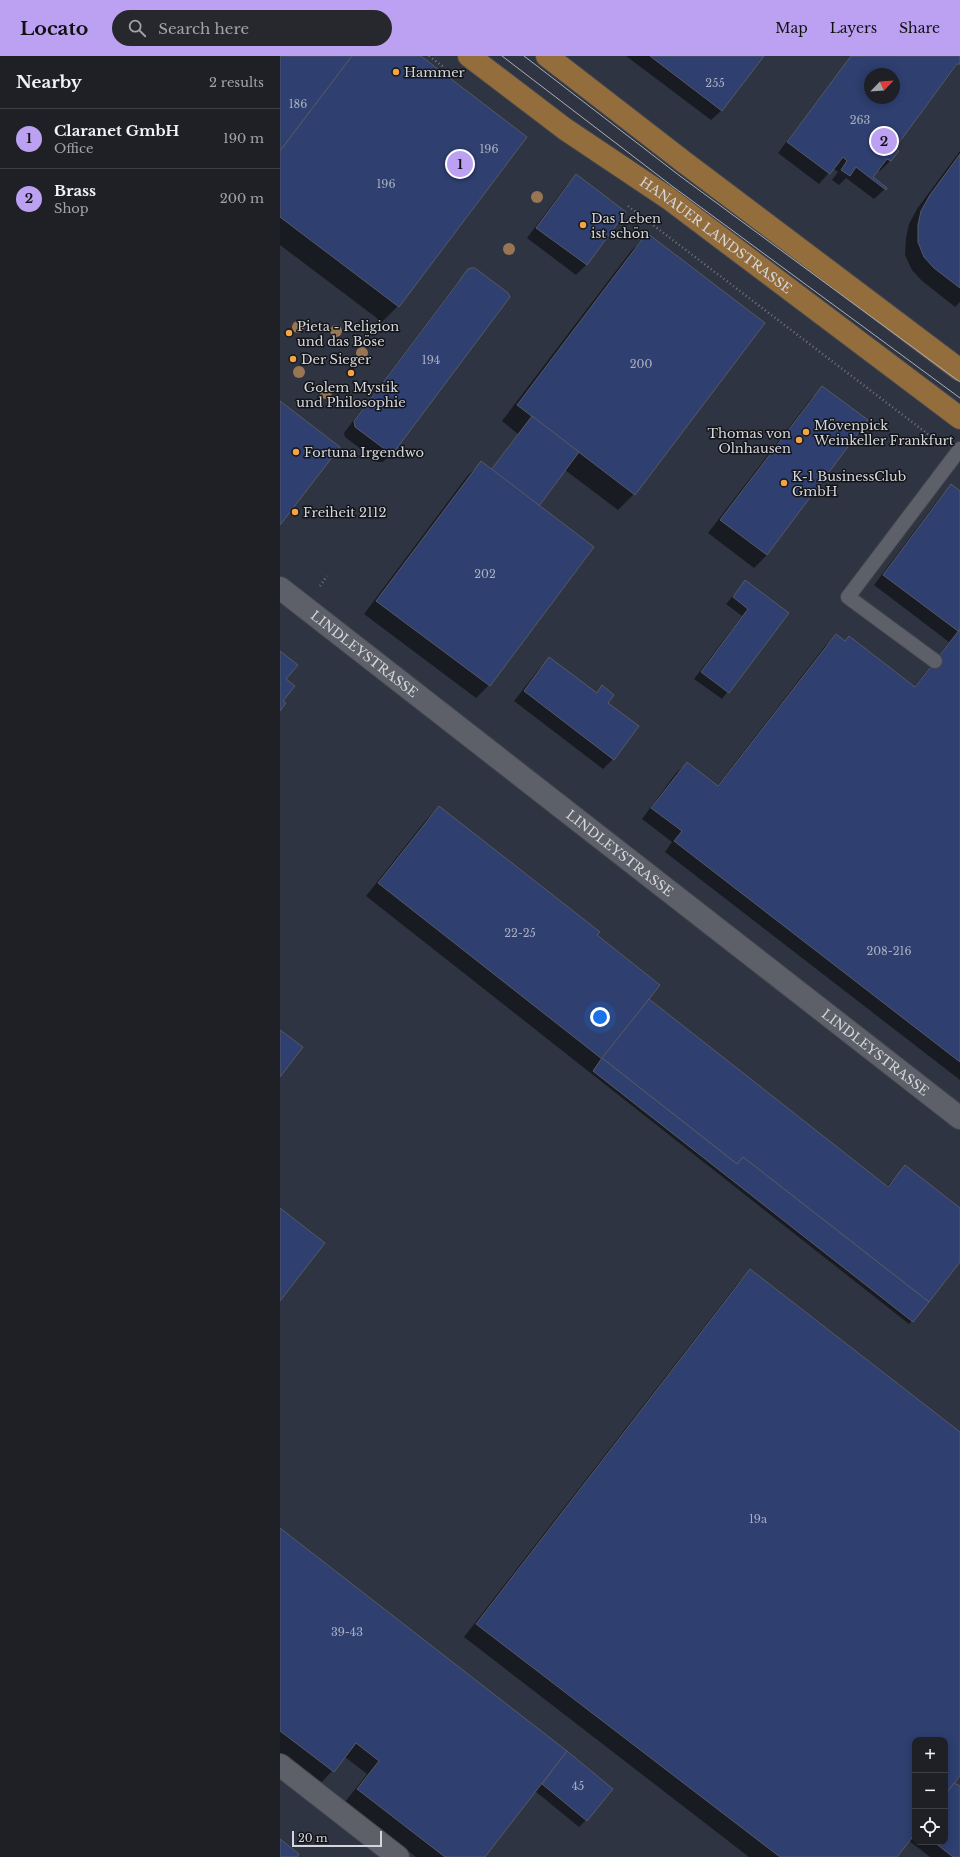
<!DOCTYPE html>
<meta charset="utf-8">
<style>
body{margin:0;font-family:"Libre Baskerville",serif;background:#26282e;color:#f1f3f6}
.controls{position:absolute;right:12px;bottom:12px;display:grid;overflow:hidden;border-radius:8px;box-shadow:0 2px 10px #0003}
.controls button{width:36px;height:36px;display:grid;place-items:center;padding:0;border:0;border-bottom:1px solid #3c3e43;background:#1e2026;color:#f1f3f6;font:20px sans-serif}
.compass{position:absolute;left:584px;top:12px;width:36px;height:36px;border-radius:50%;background:#1e2026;box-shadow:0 2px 10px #0003;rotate:65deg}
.scale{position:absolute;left:12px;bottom:10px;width:90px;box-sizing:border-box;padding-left:4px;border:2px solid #d4d6db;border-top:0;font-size:11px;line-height:14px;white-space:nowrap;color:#d4d6db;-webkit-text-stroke:3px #131418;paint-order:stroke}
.you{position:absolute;left:320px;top:961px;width:14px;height:14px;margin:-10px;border:3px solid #fff;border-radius:50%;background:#1a73e8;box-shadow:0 0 0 6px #1a73e833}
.badge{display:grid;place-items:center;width:26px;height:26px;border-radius:50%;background:#bca0f2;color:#111;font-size:13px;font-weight:700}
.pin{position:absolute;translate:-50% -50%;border:2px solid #fff;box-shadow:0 1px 4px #0006}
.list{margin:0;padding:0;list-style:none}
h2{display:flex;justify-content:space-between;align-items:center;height:52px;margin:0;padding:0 16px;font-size:17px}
h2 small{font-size:13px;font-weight:400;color:#a1a3a7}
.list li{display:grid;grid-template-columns:26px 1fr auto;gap:12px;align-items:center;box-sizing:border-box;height:60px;padding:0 16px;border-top:1px solid #3c3e43}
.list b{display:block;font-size:15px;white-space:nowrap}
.list p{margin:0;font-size:13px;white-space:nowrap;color:#a1a3a7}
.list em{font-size:13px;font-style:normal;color:#a1a3a7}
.icon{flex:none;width:22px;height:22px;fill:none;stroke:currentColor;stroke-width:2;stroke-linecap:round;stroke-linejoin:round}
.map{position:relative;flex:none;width:680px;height:1801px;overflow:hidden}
header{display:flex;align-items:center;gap:24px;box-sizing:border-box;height:56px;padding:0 20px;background:#bca0f2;color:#111}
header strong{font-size:19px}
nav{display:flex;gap:22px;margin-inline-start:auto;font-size:14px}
.search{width:280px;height:36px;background:#26282e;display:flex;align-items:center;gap:10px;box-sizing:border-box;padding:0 14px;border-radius:22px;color:#a1a3a7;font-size:15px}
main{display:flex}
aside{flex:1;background:#1e2026}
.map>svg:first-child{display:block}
.built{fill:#2e3441;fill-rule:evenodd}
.shadow{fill:#0007;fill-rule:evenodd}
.building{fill:#2e3f70;stroke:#575a63;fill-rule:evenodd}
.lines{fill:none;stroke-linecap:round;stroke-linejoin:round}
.lane-casing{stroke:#44464d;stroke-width:16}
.street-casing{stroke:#44464d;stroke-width:24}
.primary-casing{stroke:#44464d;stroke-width:24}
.path{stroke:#72757c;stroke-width:2.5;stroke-dasharray:1 3;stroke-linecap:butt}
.lane{stroke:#5d6069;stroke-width:14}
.street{stroke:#5d6069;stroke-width:22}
.primary{stroke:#946d3d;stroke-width:22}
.tram{stroke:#abaeb3;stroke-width:1}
.tree{fill:#997653}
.poi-dot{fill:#f5a345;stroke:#131418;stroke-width:1.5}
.labels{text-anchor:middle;stroke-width:3;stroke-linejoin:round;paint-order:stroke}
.number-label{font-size:11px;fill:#aab0c0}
.poi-label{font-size:13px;fill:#d4d6db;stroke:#131418;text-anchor:start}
.street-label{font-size:13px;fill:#d4d6db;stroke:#131418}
</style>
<header>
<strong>Locato</strong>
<div class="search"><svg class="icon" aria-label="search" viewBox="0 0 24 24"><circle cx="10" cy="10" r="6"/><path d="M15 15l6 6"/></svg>Search here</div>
<nav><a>Map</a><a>Layers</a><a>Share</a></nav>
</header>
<main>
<aside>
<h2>Nearby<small>2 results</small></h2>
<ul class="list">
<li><span class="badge">1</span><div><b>Claranet GmbH</b><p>Office</p></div><em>190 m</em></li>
<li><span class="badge">2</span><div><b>Brass</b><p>Shop</p></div><em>200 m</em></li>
</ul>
</aside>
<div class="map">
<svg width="680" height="1801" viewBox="0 0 680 1801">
<rect width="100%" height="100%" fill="#282b33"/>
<path class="built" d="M0 0H680V1801H0ZM590 18H614V42H590ZM635 1684H665V1786H635Z"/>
<g class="shadow">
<polygon points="0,0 139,0 246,81 118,250 102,266 0,189"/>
<polygon points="346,0 482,0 442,54 431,64"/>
<path d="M571 0H680V5L614 93 617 95 610 105 600 115 598 113 592 121 606 132 594 143 566 122 559 129 552 124 558 116 553 112 539 128 498 97ZM590 18H614V42H590Z"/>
<polygon points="680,95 680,246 675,251 641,224 632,214 625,199 626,182 629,168 637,153"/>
<polygon points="296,119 345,156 306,209 296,219 247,182 286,130"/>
<polygon points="367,179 354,438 338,454 285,414 258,450 313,491 209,629 196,642 84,558 188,419 201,407 211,414 238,378 222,365 351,195"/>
<polygon points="189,214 113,395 103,406 98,406 65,381 64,377 178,225"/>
<polygon points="542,331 586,364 487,499 474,512 428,477 530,344"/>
<polygon points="671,430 680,437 680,1024 385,796 392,786 362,763 396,717 407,707 437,730 545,590 556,579 634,631 669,586 594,529 661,440"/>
<polygon points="465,526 508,557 442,643 414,623 462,560 446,548"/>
<polygon points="270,603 316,638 322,631 327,647 333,703 323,713 234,645 259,613"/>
<polygon points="159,751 316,879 368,943 606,1131 625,1111 680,1154 680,1204 629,1268 86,840 146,764"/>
<path d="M470 1214 680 1377V1718L670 1731 680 1733V1801H650L628 1784 615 1801H469L184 1581 458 1227ZM635 1684H665V1786H635Z"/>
<polygon points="0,1473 287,1696 306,1764 299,1771 255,1735 204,1801 136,1801 65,1746 87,1718 65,1701 40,1728 0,1697"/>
</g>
<g class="building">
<polygon points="0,0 72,0 0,95"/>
<polygon points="72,0 141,0 247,81 119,251 0,161 0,95"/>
<polygon points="370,0 484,0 442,55"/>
<path d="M571 0H680V8H677L615 92 619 95 611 105 607 103 593 121 607 132 606 134 576 111 570 120 561 114 567 105 563 101 550 118 507 86ZM590 18H614V42H590Z"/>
<polygon points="680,98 680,232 654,212 644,201 638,186 638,169 641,155 650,139"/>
<polygon points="296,118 346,156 307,209 256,172"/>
<polygon points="367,177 485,267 355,439 237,349"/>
<polygon points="191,212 195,212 228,237 230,241 114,396 110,397 75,371 74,365 188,213"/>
<polygon points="542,330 588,364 487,499 440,464"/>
<polygon points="0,345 60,391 0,469"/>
<polygon points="252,360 299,396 259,450 211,414"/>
<polygon points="201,405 314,491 210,630 96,545"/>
<polygon points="671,428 680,435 680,573 678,575 603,519"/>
<polygon points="465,524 509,557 449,637 421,616 468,553 453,541"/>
<polygon points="680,573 680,1006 394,785 402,775 371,752 407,706 438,730 556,578 565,585 569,580 635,631"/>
<polygon points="0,595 18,609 6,623 15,630 3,645 6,647 0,655"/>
<polygon points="269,601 317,637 322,629 334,639 328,647 359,670 334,704 244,635"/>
<polygon points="159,750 320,876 317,879 380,929 322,1003 98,827"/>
<polygon points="369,943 608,1131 625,1109 680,1152 680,1206 649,1246 463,1101 457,1108 322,1002"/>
<polygon points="0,974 23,991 0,1021"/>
<polygon points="322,1002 457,1108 463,1101 649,1246 633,1266 313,1015"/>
<polygon points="0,1152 45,1187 0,1245"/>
<polygon points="470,1213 680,1376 680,1720 665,1739 665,1684 635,1684 635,1778 617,1801 500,1801 196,1568"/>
<polygon points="0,1472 287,1695 205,1801 165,1801 77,1733 99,1705 76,1687 54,1716 0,1675"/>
<polygon points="287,1695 333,1733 307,1765 262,1728"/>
<polygon points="674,1727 680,1730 680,1801 673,1801 654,1786 665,1786 665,1739"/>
<polygon points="0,1783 19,1798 17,1801 0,1801"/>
</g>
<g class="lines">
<defs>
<polyline id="lane" points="655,605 568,541 680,393"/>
<g id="street">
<path id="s1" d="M0 532 680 1062"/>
<polyline points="0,1709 118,1801"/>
</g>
<g id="primary">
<path id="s2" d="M189 0 285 73 388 142 680 362"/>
<polyline points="267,0 404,106 680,314"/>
</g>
</defs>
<use href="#lane" class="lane-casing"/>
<use href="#street" class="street-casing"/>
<use href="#primary" class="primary-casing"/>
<g class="path">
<polyline points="149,0 165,12"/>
<polyline points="348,150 657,385"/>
<polyline points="40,530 47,520"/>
</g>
<use href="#lane" class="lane"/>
<use href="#street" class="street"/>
<use href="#primary" class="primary"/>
<g class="tram">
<polyline points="222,0 392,130 680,342"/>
<polyline points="244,0 400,120 680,326"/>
</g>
</g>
<g class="tree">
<circle cx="257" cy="141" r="6"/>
<circle cx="229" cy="193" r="6"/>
<circle cx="18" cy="271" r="6"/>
<circle cx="56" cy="275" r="6"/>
<circle cx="82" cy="297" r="6"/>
<circle cx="19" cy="316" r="6"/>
<circle cx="46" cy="337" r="6"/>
</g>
<g class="poi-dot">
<circle cx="116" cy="16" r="4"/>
<circle cx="303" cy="169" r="4"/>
<circle cx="9" cy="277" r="4"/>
<circle cx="13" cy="303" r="4"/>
<circle cx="71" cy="317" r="4"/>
<circle cx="526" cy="376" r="4"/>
<circle cx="519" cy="384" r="4"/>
<circle cx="16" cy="396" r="4"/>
<circle cx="504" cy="427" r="4"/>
<circle cx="15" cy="456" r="4"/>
</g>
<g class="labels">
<g class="number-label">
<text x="435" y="31">255</text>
<text x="18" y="52">186</text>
<text x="580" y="68">263</text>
<text x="209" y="97">196</text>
<text x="106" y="132">196</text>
<text x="151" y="308">194</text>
<text x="361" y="312">200</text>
<text x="205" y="522">202</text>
<text x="240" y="881">22-25</text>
<text x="609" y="899">208-216</text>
<text x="478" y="1467">19a</text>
<text x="67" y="1580">39-43</text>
<text x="298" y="1734">45</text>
</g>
<g class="poi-label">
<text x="124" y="21">Hammer</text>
<text x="311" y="167">Das Leben<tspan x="311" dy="15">ist schön</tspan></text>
<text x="17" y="275">Pieta - Religion<tspan x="17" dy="15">und das Böse</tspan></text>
<text x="21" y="308">Der Sieger</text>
<text x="71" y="336" text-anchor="middle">Golem Mystik<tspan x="71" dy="15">und Philosophie</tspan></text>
<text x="534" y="374">Mövenpick<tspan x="534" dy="15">Weinkeller Frankfurt</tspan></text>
<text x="511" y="382" text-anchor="end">Thomas von<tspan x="511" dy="15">Olnhausen</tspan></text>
<text x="24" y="401">Fortuna Irgendwo</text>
<text x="512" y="425">K-1 BusinessClub<tspan x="512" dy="15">GmbH</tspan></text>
<text x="23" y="461">Freiheit 2112</text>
</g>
<g class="street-label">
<text dy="5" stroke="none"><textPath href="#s2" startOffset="305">HANAUER LANDSTRASSE</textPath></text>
<text dy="5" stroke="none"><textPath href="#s1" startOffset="107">LINDLEYSTRASSE</textPath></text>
<text dy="5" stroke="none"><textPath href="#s1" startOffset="431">LINDLEYSTRASSE</textPath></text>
<text dy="5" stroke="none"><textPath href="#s1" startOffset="755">LINDLEYSTRASSE</textPath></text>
</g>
</g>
</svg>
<div class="controls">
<button>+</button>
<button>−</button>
<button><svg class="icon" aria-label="locate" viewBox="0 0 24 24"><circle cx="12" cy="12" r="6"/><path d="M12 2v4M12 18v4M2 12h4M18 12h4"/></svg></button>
</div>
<svg class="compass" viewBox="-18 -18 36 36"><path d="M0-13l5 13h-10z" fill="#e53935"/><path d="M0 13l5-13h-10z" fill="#a1a3a7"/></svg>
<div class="scale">20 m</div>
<div class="you"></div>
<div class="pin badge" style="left:180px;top:108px">1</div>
<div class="pin badge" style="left:604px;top:85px">2</div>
</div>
</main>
